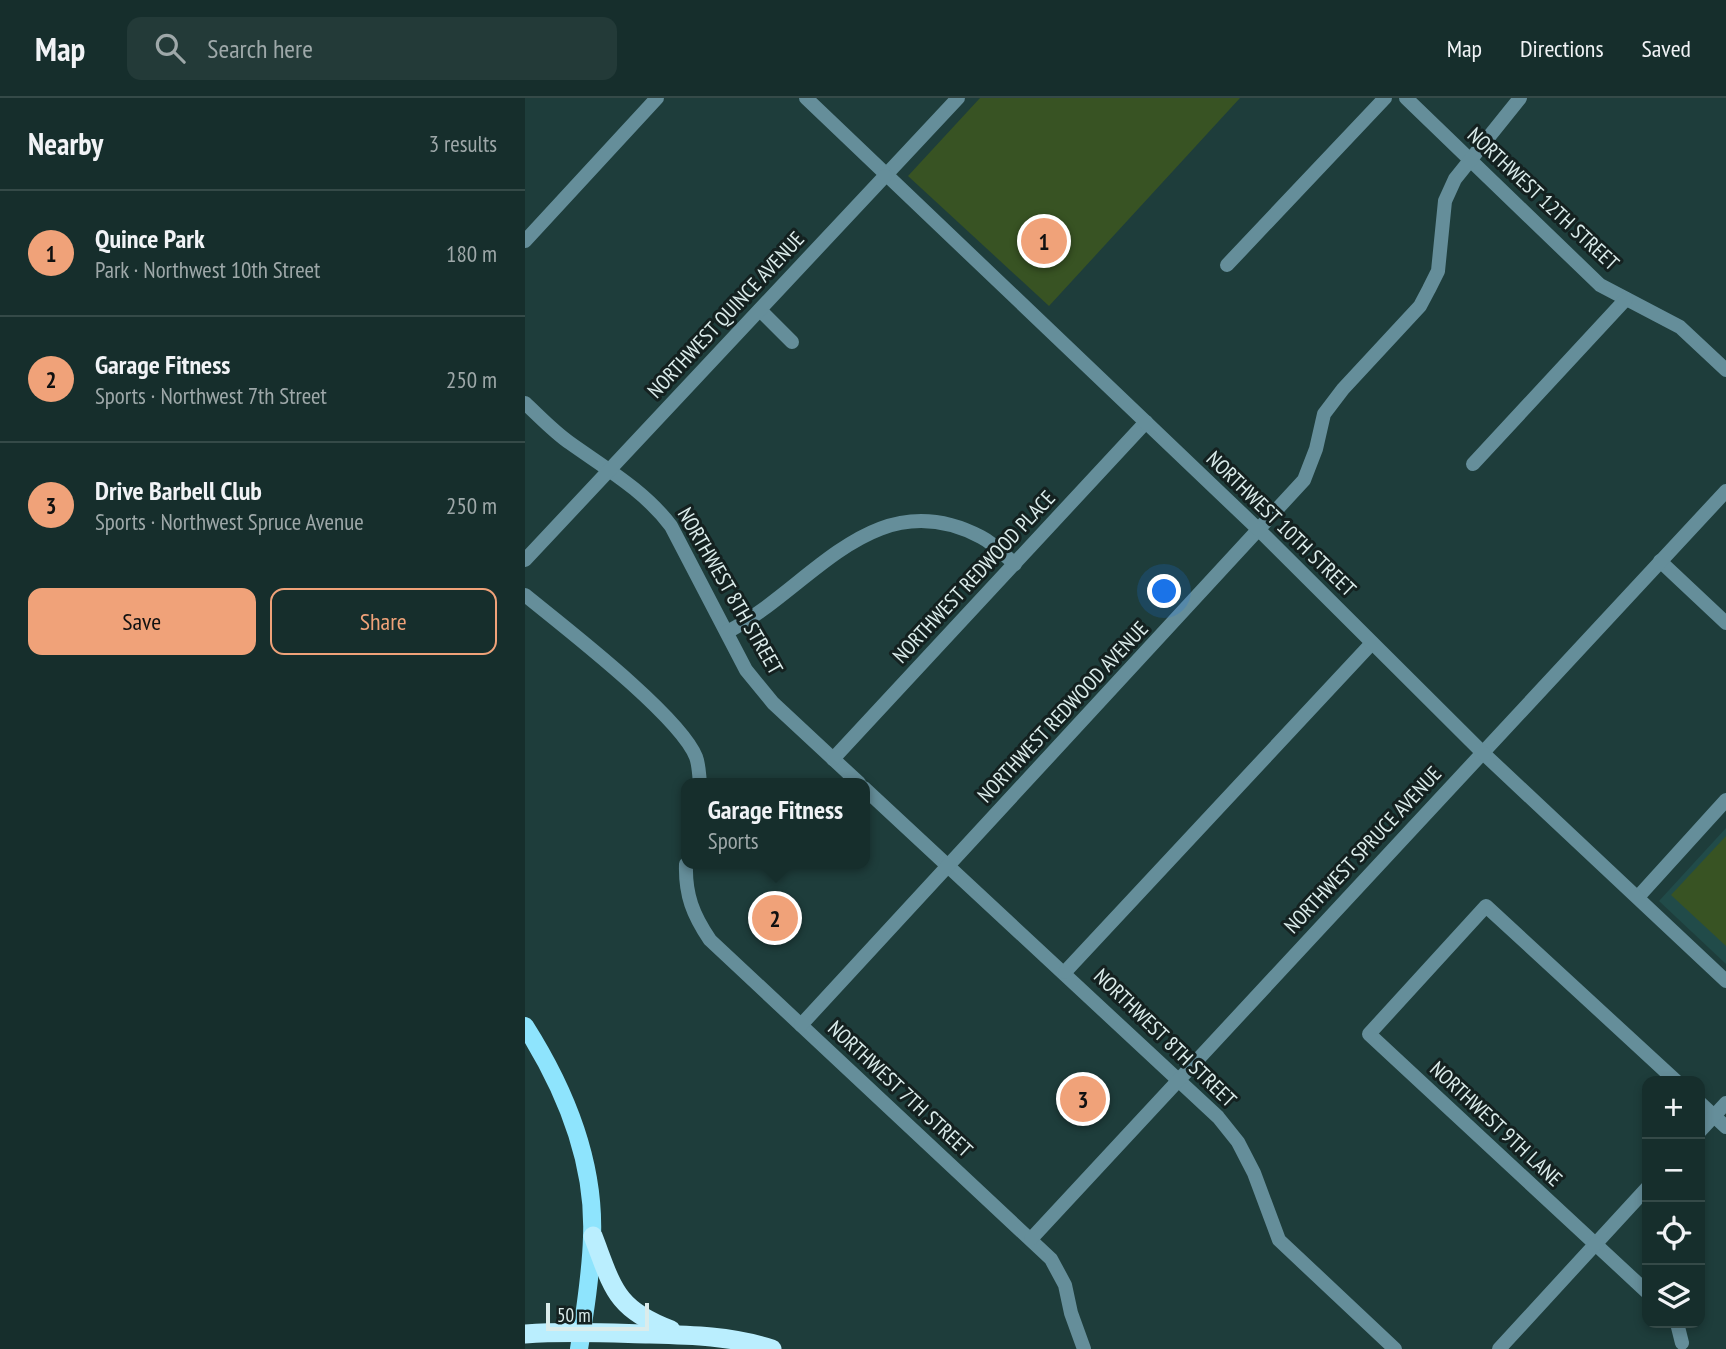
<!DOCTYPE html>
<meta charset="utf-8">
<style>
body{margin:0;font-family:"PT Sans Narrow",sans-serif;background:#233a38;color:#f1f3f6}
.controls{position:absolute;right:21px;bottom:21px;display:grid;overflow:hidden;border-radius:14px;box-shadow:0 4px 10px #0003}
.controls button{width:63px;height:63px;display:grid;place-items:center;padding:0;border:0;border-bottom:2px solid #354a48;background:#162e2c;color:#f1f3f6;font:35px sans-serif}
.scale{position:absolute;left:21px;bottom:18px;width:103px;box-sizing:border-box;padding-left:7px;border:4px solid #dbeceb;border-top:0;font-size:19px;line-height:24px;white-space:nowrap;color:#dbeceb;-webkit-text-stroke:5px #142120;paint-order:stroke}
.you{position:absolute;left:640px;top:494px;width:24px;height:24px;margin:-18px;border:5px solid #fff;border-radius:50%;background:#1a73e8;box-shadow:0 0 0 10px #1a73e833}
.badge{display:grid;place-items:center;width:46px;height:46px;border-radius:50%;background:#f0a279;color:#111;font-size:23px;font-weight:700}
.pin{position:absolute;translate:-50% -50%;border:4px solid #fff;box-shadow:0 2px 7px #0006}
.popup{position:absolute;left:156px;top:680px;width:189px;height:91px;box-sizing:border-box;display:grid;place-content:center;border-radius:14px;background:#162e2c;filter:drop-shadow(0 2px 5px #0005);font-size:23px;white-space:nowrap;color:#9ea8a9}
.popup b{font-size:26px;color:#f1f3f6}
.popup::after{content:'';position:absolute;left:50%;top:100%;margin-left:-14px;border:14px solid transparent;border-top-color:#162e2c}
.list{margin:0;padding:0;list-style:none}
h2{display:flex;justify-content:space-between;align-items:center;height:91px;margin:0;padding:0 28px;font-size:30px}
h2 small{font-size:23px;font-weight:400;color:#9ea8a9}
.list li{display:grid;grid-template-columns:46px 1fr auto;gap:21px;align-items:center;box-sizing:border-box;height:126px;padding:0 28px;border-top:2px solid #354a48}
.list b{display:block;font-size:26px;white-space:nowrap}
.list p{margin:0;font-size:23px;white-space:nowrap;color:#9ea8a9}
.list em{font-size:23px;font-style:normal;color:#9ea8a9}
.actions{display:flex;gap:14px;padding:21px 28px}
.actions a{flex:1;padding:16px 0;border:2px solid #f0a279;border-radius:14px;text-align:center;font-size:24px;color:#f0a279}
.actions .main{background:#f0a279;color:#111}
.icon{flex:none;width:38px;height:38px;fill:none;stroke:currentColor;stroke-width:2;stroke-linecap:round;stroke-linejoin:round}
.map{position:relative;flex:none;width:1201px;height:1251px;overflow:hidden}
header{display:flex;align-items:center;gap:42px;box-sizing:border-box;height:98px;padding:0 35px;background:#162e2c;border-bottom:2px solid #354a48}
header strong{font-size:33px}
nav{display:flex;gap:38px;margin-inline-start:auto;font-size:24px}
.search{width:490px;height:63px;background:#233a38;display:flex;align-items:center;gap:18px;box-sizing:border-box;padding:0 24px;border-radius:14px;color:#9ea8a9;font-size:26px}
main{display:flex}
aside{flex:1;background:#162e2c}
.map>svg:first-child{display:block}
.built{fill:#214b49}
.green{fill:#385323}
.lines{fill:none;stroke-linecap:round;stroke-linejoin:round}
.minor{stroke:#658e9a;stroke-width:14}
.tertiary{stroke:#658e9a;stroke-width:14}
.primary{stroke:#8ee4fd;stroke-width:18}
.trunk{stroke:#baeefe;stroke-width:19}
.labels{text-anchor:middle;stroke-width:6;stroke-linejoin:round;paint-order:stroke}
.street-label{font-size:21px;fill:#dbeceb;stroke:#142120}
</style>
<header>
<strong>Map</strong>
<div class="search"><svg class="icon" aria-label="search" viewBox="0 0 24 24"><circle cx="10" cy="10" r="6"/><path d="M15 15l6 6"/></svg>Search here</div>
<nav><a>Map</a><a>Directions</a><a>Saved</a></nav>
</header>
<main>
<aside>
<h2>Nearby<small>3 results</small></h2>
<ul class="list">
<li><span class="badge">1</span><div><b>Quince Park</b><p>Park · Northwest 10th Street</p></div><em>180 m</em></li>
<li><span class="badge">2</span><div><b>Garage Fitness</b><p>Sports · Northwest 7th Street</p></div><em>250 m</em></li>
<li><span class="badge">3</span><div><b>Drive Barbell Club</b><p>Sports · Northwest Spruce Avenue</p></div><em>250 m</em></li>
</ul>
<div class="actions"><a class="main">Save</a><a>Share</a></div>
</aside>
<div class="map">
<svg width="1201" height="1251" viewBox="0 0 1201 1251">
<rect width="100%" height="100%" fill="#1e3d3b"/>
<polygon class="built" points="1201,730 1201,866 1134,803"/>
<g class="green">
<polygon points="455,0 715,0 524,208 383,78"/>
<polygon points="1201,738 1201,848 1146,797"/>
</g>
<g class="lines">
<g class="minor">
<polyline points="881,0 1075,187 1155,229 1201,272"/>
<polyline points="360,78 433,0"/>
<polyline points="0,143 132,0"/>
<polyline points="702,167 860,0"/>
<polyline points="235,212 267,244"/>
<path d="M0 305C14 318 29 334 45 345 80 370 120 393 146 428L221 572 248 605 334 685"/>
<polyline points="948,366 1101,201"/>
<polyline points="1135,463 1201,525"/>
<path d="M0 497C38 528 155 618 171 659 174 667 174 677 175 685"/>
<path d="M202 534C286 491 348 382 456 439 468 445 479 457 490 466"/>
<polyline points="308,661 621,324"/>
<polyline points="339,690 693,1019 713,1044 729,1075 754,1142 870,1251"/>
<path d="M161 766C160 797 168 817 185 842L526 1161 540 1187 546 1215 559 1251"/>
<polyline points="1113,799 1201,702"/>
<polyline points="540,874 847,545"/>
<polyline points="276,927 779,382 791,351 799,316 818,291 895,208 904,191 913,173 920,103 930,81 995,0"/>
<polyline points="1175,1005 1201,1029"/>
<polyline points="1175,1033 1201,1005"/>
<polyline points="506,1141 1201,393"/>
<polyline points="1122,1194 844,936 961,808 1151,983"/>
<polyline points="1152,1225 1157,1245"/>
<polyline points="974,1251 1122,1090"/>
</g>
<g class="tertiary">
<polyline points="281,0 735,433 957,654 1201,883"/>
<polyline points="0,462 360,78"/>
</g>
<path class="primary" d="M0 928C40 991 70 1063 67 1139 66 1176 60 1214 54 1251"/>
<g class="trunk">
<path d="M68 1138C88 1190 90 1211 146 1232"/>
<path d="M0 1236C42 1233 83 1235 125 1236 166 1237 207 1238 247 1251"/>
</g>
</g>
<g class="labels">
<g class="street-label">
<text transform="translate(1018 101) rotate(43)" y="7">NORTHWEST 12TH STREET</text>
<text transform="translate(201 217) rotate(-47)" y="7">NORTHWEST QUINCE AVENUE</text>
<text transform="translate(756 426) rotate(44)" y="7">NORTHWEST 10TH STREET</text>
<text transform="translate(449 479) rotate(-47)" y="7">NORTHWEST REDWOOD PLACE</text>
<text transform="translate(205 493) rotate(60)" y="7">NORTHWEST 8TH STREET</text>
<text transform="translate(538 614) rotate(-47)" y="7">NORTHWEST REDWOOD AVENUE</text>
<text transform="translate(838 752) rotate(-47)" y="7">NORTHWEST SPRUCE AVENUE</text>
<text transform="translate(640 940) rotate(44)" y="7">NORTHWEST 8TH STREET</text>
<text transform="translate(375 991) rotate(43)" y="7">NORTHWEST 7TH STREET</text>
<text transform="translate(971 1026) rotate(43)" y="7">NORTHWEST 9TH LANE</text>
</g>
</g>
</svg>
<div class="controls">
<button>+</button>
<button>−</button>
<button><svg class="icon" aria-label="locate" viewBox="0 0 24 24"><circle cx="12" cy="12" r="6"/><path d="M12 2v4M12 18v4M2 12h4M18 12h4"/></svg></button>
<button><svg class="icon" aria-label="layers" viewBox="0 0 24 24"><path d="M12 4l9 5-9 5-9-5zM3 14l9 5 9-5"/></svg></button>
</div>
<div class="scale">50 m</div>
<div class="you"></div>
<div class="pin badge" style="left:519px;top:143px">1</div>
<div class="pin badge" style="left:250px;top:820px">2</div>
<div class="popup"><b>Garage Fitness</b>Sports</div>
<div class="pin badge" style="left:558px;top:1001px">3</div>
</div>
</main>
